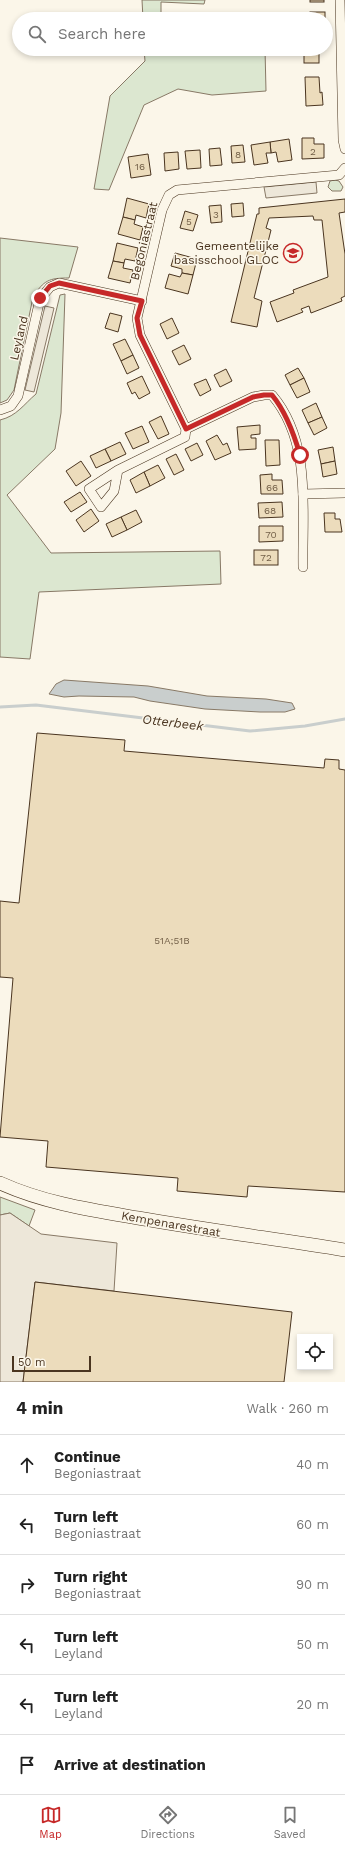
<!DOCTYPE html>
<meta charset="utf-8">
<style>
body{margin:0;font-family:"Work Sans",sans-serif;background:#f6f6f6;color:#222}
.controls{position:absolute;right:12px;bottom:12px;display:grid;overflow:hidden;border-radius:0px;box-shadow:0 2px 6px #0003}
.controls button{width:36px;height:36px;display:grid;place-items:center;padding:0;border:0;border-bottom:1px solid #e0e0e0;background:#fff;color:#222;font:20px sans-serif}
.scale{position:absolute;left:12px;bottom:10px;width:79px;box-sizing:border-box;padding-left:4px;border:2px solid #4a3520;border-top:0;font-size:11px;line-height:14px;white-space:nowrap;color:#4a3520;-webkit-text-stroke:3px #fbf6e9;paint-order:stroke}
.stop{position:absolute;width:12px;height:12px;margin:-9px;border:3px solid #c62828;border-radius:50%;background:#fff}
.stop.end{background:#c62828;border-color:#fff;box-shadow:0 1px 4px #0008}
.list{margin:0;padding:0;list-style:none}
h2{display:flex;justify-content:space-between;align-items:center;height:52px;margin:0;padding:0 16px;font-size:17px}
h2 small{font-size:13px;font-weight:400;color:#767676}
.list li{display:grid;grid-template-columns:26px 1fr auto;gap:12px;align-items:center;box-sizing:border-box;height:60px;padding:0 16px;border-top:1px solid #e0e0e0}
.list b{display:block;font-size:15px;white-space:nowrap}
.list p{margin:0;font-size:13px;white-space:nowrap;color:#767676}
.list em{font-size:13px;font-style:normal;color:#767676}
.icon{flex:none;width:22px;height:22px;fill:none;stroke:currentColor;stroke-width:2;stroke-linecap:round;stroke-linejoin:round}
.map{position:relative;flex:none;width:345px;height:1382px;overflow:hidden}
.search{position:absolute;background:#fff;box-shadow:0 2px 6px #0003;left:12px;right:12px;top:12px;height:44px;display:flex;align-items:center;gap:10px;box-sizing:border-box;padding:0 14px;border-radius:22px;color:#767676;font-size:15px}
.sheet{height:412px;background:#fff}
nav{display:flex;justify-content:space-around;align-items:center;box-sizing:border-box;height:56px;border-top:1px solid #e0e0e0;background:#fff;font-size:11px;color:#767676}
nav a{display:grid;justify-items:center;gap:2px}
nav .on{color:#c62828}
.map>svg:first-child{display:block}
.green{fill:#dce7d0;stroke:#887966}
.parking{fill:#ede7d9;stroke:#887966}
.water{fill:#c9cecd;stroke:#887966}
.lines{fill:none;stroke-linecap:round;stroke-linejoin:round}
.stream{stroke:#c9cecd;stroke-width:3}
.building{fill:#ecdcbc;stroke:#4a3520}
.street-casing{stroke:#4a3520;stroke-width:10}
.secondary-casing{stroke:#4a3520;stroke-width:14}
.street{stroke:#fbf6e9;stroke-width:9}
.secondary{stroke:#fbf6e9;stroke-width:13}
.route{stroke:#c62828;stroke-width:5}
.labels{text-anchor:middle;stroke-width:3;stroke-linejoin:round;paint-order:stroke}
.number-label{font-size:10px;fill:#725f47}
.street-label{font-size:12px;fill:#4a3520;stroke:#fbf6e9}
.poi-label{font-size:12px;fill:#4a3520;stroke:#fbf6e9;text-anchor:end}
.water-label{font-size:13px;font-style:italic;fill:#4a3520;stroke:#fbf6e9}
</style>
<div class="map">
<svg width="345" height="1382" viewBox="0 0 345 1382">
<rect width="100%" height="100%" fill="#fbf6e9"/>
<g class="green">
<polygon points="142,0 205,0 204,4 161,2 161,19 143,19"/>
<polygon points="144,49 187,49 190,54 265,49 266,91 212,95 178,89 144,105 109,190 94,189 110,96 145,61"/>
<polygon points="335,180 339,181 343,187 341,191 332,191 328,187 330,181"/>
<path d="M0 238 78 247 69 278C49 278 44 280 33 297L14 390 7 400 0 403Z"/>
<path d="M65 294 61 413 55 449 7 495 51 553 220 551 221 584 39 592 30 659 0 657V420C17 416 24 404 36 394L60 295Z"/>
<polygon points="0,1197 35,1210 29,1226 10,1213 0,1215"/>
</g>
<g class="parking">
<polygon points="316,182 317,193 266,198 264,187"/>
<polygon points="45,306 54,308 34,392 25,390"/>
<polygon points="10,1213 41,1234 117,1243 114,1291 35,1282 23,1382 0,1382 0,1215"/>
</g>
<polygon class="water" points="64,680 148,686 207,696 266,699 292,703 295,709 285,712 260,712 205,709 150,701 134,697 79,696 64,697 49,694 56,684"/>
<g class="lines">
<polyline class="stream" points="0,707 36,705 250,731 305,726 345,719"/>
</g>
<g class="building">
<rect x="310" y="0" width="14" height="2"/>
<rect x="310" y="12" width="15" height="7"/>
<rect x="304" y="49" width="15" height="14"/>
<polygon points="305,77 319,77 320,93 322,92 323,105 306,106"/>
<polygon points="302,138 314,138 314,144 324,144 324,158 302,159"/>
<polygon points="289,139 292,160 278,162 276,152 271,153 270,142"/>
<polygon points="270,142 271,153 266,153 268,163 254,165 251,145"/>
<polygon points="243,145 245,162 232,163 231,146"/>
<polygon points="220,148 222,165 210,166 209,149"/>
<polygon points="200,150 201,168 187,169 185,151"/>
<polygon points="178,152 179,169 165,171 164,153"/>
<polygon points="148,154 151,175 131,178 128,157"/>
<polygon points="127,198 149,204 146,218 136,215 135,220 123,217"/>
<polygon points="345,199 345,212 339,213 345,254 345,296 341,298 342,301 311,313 309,306 301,309 303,312 277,322 270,302 294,293 293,290 328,277 322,220 314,220 313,216 269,218 266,228 271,230 254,298 262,301 257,327 231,322 257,214 259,214 259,208"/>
<polygon points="243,203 244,216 232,217 231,204"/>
<polygon points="221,205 222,222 211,223 209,206"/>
<polygon points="185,211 198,215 193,231 180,228"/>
<polygon points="123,217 135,220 134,224 143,227 140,240 118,234"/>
<polygon points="117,243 138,248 135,261 125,259 124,263 113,261"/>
<polygon points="175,253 197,259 193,275 182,273 182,269 171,266"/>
<polygon points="113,261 124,263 123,268 133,270 130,283 108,278"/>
<polygon points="182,273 193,275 188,294 165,288 169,274 180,277"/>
<polygon points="110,313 122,316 118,332 105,328"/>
<polygon points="172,318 179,333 167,339 160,324"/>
<polygon points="125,339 133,355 121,361 113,344"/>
<polygon points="184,345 191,359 179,365 172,351"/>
<polygon points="133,355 139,368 127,374 121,361"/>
<polygon points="298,368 304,378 290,385 285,375"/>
<polygon points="226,369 232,381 220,387 214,375"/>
<polygon points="142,376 150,393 139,399 135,392 132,394 127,383"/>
<polygon points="304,378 310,392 297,398 290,385"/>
<polygon points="206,379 211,390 200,396 194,384"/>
<polygon points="316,403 322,417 308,423 302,410"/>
<polygon points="161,416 169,434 158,439 149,422"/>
<polygon points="322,417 327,428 314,435 308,423"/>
<polygon points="260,425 260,434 251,435 251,438 256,438 256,449 239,450 237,427"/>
<polygon points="142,426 149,442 133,449 125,433"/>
<polygon points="217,435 223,445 227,443 231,453 215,460 206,441"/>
<polygon points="265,440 279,440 280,465 266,466"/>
<polygon points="120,442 126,454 111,461 105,449"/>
<polygon points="197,443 203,455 191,461 185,449"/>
<polygon points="333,447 335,461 321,464 318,450"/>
<polygon points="105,449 111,461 96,468 90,456"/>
<polygon points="176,454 184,470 174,475 166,459"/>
<polygon points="81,461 91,476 76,486 66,471"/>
<polygon points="335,461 337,474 323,477 321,464"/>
<polygon points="158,465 165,478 150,486 144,472"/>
<polygon points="144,472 150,486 136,493 130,480"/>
<polygon points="272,474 272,480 282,480 283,494 261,494 260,475"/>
<polygon points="80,492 87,502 71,512 64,502"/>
<polygon points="282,502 283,517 259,518 258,503"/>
<polygon points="91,509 99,521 84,532 76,520"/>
<polygon points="136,510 142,522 127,530 121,517"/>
<polygon points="324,513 335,513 335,519 340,519 342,532 325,532"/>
<polygon points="121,517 127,530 112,537 106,524"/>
<polygon points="259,526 283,526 283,541 259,542"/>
<rect x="254" y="550" width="24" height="15"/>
<polygon points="37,733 125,740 124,751 324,768 325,759 339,760 339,769 345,770 345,1192 248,1186 247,1197 177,1191 178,1178 46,1167 48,1141 0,1137 13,978 0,977 0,901 19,903"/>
<polygon points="35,1282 292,1312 284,1382 23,1382"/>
</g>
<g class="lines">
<defs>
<g id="street">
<polyline points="340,0 343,140 345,149"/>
<polyline points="0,410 11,406 18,396 40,299 50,287 59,283 142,301"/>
<polyline points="118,470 114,491 101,507 89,489 118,470 185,437 186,429"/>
<polyline points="303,494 345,493"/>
<path d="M303 567C302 510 312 442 272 395H264L253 397 186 429 140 335 137 318 162 210 169 195 177 190 339 175 345 168"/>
</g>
<path id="secondary" d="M0 1183C44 1203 91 1210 138 1218 207 1230 276 1239 345 1250"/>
</defs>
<use href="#street" class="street-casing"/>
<use href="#secondary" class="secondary-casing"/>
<use href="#street" class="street"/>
<use href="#secondary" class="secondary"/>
</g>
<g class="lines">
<path class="route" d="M40 298 50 286 59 283 142 301 137 318 140 335 186 429 253 397 264 395H272C286 412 294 434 300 455"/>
</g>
<defs>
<symbol id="school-ring" viewBox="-11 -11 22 22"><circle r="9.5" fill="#fbf6e9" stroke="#c62828" stroke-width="1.5"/><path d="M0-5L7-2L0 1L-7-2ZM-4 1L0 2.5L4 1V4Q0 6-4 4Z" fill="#c62828"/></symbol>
</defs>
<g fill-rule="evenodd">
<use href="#school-ring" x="282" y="242" width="22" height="22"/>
</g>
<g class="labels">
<g class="number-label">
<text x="313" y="155">2</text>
<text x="238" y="158">8</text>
<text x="140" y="170">16</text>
<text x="216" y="218">3</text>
<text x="189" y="225">5</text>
<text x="272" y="491">66</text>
<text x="270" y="514">68</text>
<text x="271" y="538">70</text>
<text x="266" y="561">72</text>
<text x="172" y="944">51A;51B</text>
</g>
<g class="street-label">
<text transform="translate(144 241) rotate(-76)" y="4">Begoniastraat</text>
<text transform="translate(19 338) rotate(-77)" y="4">Leyland</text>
<text transform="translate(171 1224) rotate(10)" y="4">Kempenarestraat</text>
</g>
<g class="poi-label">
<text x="279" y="250">Gemeentelijke<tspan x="279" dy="14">basisschool GLOC</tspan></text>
</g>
<g class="water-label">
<text transform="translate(173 722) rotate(7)" y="5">Otterbeek</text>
</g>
</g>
</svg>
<div class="controls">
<button><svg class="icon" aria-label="locate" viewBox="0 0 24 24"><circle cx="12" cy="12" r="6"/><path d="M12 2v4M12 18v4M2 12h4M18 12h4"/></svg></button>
</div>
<div class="scale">50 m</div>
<div class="stop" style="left:300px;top:455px"></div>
<div class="stop end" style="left:40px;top:298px"></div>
<div class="search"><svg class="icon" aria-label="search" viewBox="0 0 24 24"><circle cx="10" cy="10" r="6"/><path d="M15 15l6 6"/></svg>Search here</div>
</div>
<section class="sheet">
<h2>4 min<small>Walk · 260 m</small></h2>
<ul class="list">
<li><svg class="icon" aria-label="ahead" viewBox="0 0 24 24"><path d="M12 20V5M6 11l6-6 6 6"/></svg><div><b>Continue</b><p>Begoniastraat</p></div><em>40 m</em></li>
<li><svg class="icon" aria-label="left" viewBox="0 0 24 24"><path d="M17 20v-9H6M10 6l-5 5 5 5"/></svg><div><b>Turn left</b><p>Begoniastraat</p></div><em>60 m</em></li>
<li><svg class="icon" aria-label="right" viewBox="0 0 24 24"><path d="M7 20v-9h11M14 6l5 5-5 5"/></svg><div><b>Turn right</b><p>Begoniastraat</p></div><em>90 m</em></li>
<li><svg class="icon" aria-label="left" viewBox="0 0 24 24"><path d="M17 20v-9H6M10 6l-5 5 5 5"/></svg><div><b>Turn left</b><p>Leyland</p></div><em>50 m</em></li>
<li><svg class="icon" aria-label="left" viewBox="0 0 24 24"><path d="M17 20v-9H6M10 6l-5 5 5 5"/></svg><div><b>Turn left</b><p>Leyland</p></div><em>20 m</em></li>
<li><svg class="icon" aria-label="arrive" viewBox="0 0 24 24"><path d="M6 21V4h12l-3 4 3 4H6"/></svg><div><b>Arrive at destination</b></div></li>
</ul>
</section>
<nav>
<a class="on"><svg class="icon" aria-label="map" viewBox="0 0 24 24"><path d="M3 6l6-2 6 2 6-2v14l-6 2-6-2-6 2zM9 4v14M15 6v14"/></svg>Map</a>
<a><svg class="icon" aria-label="directions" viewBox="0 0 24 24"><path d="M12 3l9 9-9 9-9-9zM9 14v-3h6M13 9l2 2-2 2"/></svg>Directions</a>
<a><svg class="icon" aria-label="saved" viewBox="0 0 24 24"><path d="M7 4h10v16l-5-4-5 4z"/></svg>Saved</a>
</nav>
